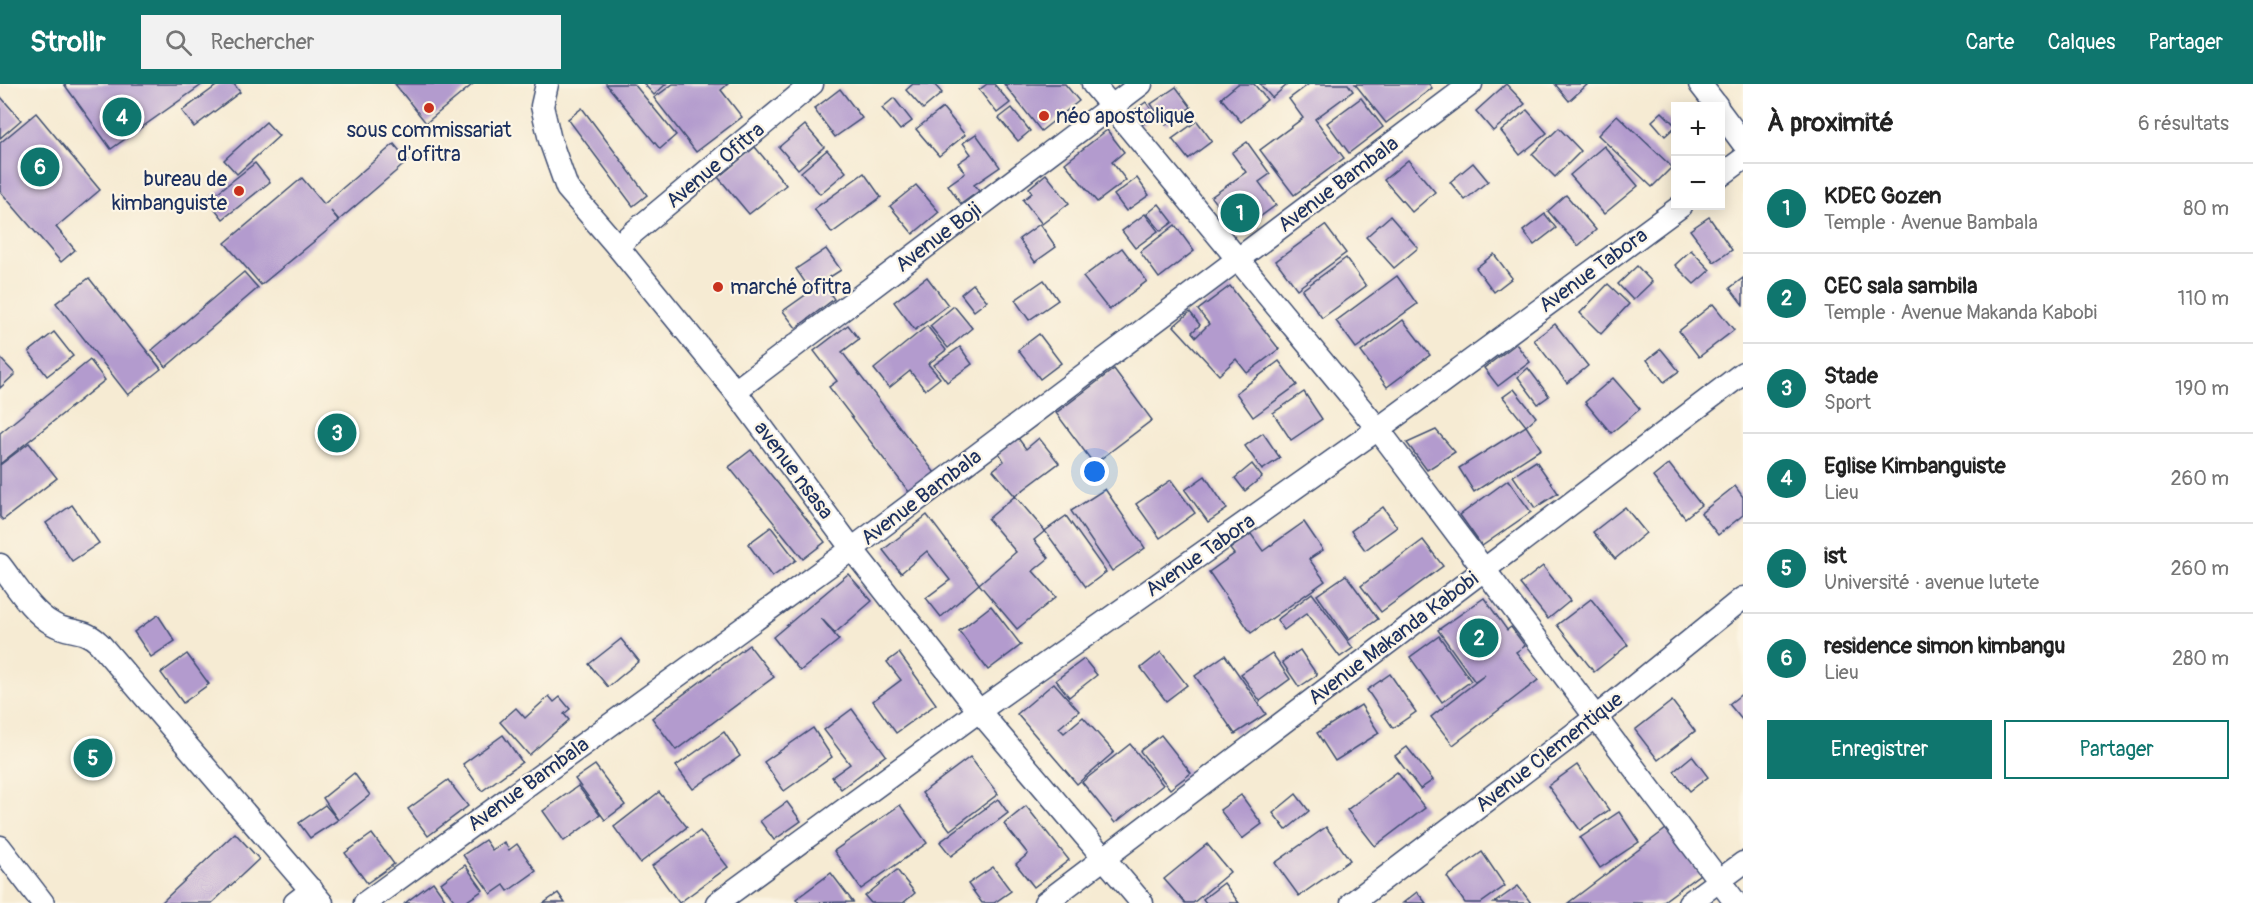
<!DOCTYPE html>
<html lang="fr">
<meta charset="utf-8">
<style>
body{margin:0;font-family:Pangolin,sans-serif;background:#f2f2f2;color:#222}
.controls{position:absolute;right:18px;top:18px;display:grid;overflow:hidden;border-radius:0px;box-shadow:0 3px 15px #0003}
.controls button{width:54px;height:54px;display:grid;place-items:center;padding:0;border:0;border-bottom:2px solid #e0e0e0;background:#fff;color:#222;font:30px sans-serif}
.you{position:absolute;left:1095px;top:388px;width:21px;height:21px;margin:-15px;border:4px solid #fff;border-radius:50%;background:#1a73e8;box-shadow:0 0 0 9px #1a73e833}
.badge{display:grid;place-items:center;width:39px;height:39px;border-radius:50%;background:#0f766e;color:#fff;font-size:20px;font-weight:700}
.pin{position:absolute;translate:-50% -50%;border:3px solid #fff;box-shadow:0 2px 6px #0006}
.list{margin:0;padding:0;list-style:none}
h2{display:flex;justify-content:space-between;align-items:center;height:78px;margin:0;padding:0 24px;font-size:26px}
h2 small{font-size:20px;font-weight:400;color:#767676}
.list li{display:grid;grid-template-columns:39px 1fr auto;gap:18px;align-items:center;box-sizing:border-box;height:90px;padding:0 24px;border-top:2px solid #e0e0e0}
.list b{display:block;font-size:22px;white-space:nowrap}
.list p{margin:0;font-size:20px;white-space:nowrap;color:#767676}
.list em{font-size:20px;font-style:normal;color:#767676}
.actions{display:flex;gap:12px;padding:18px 24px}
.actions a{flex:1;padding:14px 0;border:2px solid #0f766e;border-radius:0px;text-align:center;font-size:21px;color:#0f766e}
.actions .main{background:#0f766e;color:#fff}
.icon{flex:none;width:33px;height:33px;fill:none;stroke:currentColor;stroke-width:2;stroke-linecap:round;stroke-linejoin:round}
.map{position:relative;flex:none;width:1743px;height:819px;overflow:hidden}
header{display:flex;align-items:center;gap:36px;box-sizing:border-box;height:84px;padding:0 30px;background:#0f766e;color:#fff}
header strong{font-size:28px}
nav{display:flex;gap:33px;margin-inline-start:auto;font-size:21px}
.search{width:420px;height:54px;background:#f2f2f2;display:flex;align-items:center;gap:15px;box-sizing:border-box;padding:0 21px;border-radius:0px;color:#767676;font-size:22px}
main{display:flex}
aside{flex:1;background:#fff}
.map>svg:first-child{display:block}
.building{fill:#b39bce}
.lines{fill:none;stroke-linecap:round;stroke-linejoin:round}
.minor-casing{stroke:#3c4b70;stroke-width:25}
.minor{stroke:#fff;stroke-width:22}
.poi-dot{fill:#c8321e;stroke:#fcf5e5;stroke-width:2}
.labels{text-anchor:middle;stroke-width:4.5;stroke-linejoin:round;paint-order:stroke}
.poi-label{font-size:21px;fill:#1b2f5e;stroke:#fcf5e5;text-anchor:start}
.street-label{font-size:21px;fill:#1b2f5e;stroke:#fcf5e5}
</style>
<header>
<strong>Strollr</strong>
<div class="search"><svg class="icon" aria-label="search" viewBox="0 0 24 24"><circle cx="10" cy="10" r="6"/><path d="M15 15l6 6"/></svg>Rechercher</div>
<nav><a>Carte</a><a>Calques</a><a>Partager</a></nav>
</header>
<main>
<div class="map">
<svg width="1743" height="819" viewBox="0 0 1743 819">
<rect width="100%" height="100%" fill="#fcf5e5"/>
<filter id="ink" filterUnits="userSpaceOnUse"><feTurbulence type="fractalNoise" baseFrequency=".0167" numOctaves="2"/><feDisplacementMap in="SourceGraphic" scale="12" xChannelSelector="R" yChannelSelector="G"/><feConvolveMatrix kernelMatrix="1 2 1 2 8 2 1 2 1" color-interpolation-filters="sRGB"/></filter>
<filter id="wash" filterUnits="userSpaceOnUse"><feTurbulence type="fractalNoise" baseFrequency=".008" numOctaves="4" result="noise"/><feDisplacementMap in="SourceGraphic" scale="24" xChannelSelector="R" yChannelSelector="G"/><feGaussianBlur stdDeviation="1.35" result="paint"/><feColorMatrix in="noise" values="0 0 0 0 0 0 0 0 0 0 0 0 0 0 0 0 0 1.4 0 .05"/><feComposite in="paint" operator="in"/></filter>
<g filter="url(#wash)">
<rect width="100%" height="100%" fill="#f6ebd3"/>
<g id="blocks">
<g class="building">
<polygon points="64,0 203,0 111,65"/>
<polygon points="219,0 234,0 240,8 194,43 182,27"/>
<polygon points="395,0 473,0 426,39"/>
<polygon points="606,0 634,0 676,51 660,65"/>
<polygon points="644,0 666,0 654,11"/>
<polygon points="673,0 728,0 721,6 742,33 696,68 654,14"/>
<polygon points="913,0 934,0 942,9 923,25 906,6"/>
<polygon points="987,0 994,0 1010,19 997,29 979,6"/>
<polygon points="1004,0 1065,0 1079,17 1041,47"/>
<polygon points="1238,0 1254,0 1267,16 1241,38 1221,14"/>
<polygon points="1260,0 1288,0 1272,14"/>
<polygon points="1309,0 1348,0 1353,7 1315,35 1344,74 1294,111 1260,66 1303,34 1289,15"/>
<polygon points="1355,0 1429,0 1432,4 1386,39"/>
<polygon points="1506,0 1525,20 1493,47 1476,27"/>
<polygon points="1555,0 1588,0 1569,17"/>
<polygon points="1176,3 1191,23 1166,41 1151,20"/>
<polygon points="840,5 862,34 835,53 814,25"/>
<polygon points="0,12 21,36 0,54"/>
<polygon points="894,14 912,37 900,46 882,24"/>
<polygon points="1361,14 1383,43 1349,69 1327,39"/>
<polygon points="1146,18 1156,32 1141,41 1132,28"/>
<polygon points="582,24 647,111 633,122 568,35"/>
<polygon points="943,24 965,51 939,72 916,45"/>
<polygon points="1012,24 1030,47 1018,57 999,34"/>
<polygon points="1527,26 1547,49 1520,71 1501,47"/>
<polygon points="1662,28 1676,42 1665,52 1652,37"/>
<polygon points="36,29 100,106 56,143 75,166 61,178 0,107 0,59"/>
<polygon points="1617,31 1672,83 1652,103 1598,51"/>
<polygon points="1197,37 1212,57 1188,75 1172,55"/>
<polygon points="266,38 279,52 237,90 224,76"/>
<polygon points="805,41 824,63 798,85 779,63"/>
<polygon points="1559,44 1581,67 1555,93 1532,70"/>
<polygon points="1107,46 1124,68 1112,78 1126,96 1097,118 1065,79"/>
<polygon points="976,50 1000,83 974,101 979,107 961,120 948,101 965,89 958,79 971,70 963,59"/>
<polygon points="1247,58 1270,90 1259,98 1276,121 1238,149 1211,113 1246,88 1232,69"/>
<polygon points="394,60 408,77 339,136 331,127 339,137 261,201 225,159 302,94 324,120"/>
<polygon points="1604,62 1638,102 1604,130 1570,91"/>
<polygon points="755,63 786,101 749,130 718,93"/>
<polygon points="827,66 846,88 820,110 801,88"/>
<polygon points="1408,76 1435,108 1412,128 1384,96"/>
<polygon points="255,79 270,98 223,135 208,116"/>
<polygon points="1473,79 1488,97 1465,116 1450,98"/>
<polygon points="864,89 881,113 832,149 814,125"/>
<polygon points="1046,90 1069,119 1042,140 1023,116 1032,109 1029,104"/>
<polygon points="1137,94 1149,111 1126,127 1114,111"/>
<polygon points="916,101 939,128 913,150 890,122"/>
<polygon points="1566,111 1596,146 1578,162 1548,127"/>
<polygon points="1159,120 1173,138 1161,147 1147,130"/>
<polygon points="1145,130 1158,147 1135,164 1122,147"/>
<polygon points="1545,130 1556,144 1534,161 1523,147"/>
<polygon points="1390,132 1418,164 1394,184 1366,153"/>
<polygon points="1709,133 1732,166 1714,178 1690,146"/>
<polygon points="1040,140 1056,163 1035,178 1019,155"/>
<polygon points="1175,141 1194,167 1159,194 1140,168"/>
<polygon points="1325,141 1346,169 1297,205 1276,177"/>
<polygon points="1122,164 1147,197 1109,226 1083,193"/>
<polygon points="826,165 841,186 822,198 834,215 796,244 783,227 811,207 796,185"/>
<polygon points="1691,166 1710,186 1694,200 1675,181"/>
<polygon points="1494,170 1512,194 1494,208 1476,184"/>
<polygon points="1346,174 1366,202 1322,234 1302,206"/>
<polygon points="1637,182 1652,198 1633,216 1618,200"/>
<polygon points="244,188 258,204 166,283 152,266"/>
<polygon points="1397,192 1417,220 1356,264 1336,237"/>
<polygon points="927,193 948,221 915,246 894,218"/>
<polygon points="89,194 161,285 128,311 56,219"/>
<polygon points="1743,194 1743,221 1730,204"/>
<polygon points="1044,196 1058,216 1029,236 1015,216"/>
<polygon points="973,200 987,217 974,227 961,210"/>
<polygon points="1608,200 1629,220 1601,250 1580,229"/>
<polygon points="1230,202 1279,265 1247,289 1236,275 1219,291 1174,242 1190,228 1200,241 1192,248 1196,253 1209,240 1198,226"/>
<polygon points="1713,220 1734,246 1699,273 1679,247"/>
<polygon points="954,222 972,244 948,264 930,242"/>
<polygon points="1403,236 1430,271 1387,303 1361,268"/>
<polygon points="1555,240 1588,282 1567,299 1534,256"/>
<polygon points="848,241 859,255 842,268 935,389 909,408 829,303 837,297 814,267"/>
<polygon points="927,242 946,266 928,280 940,294 925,306 910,287 889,304 874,285"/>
<polygon points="54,248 73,272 47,292 29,268"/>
<polygon points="1039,250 1061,279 1040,295 1018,266"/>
<polygon points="1516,260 1530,278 1498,302 1484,284"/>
<polygon points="960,263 972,280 947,298 934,281"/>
<polygon points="1661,265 1679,287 1664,298 1647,276"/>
<polygon points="0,274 15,290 0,304"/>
<polygon points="90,276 105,296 0,380 0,349"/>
<polygon points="1279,277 1297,301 1253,333 1236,309"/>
<polygon points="1528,284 1549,312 1538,320 1518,293"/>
<polygon points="1114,285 1152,336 1094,380 1056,329"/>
<polygon points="1613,294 1640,325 1611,349 1585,318"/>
<polygon points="1514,305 1536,333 1526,342 1503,313"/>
<polygon points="1304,308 1322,335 1291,356 1273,329"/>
<polygon points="1526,342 1541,365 1474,408 1459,384"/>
<polygon points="1436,346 1455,368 1427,386 1407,359"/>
<polygon points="1263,349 1280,374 1262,386 1245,362"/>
<polygon points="1018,354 1026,365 1039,354 1059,379 1015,412 993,386 1004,377 999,369"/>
<polygon points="29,359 57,394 3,436 0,433 0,381"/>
<polygon points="751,366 825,458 803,475 729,383"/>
<polygon points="1536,377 1558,409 1535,424 1513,392"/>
<polygon points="1252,380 1262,393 1245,407 1235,394"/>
<polygon points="1669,380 1701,421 1685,434 1653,393"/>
<polygon points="1205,392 1227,425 1208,438 1185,406"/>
<polygon points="1171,396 1195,429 1160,454 1136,420"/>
<polygon points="1508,396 1531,428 1482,462 1460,431"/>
<polygon points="1735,402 1743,413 1743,431 1718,451 1701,429"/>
<polygon points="1105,405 1145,464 1112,487 1071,427"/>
<polygon points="1015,412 1045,447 1034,456 1049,474 1033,487 1056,513 1017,545 979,500 941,533 926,514 950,496 927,467 901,489 883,466 927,431 979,500 1016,468 988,435"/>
<polygon points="72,421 99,459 72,477 46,439"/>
<polygon points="1383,423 1397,443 1365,466 1351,447"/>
<polygon points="1625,423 1646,449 1615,475 1593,448"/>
<polygon points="1066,432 1106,488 1086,503 1045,447"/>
<polygon points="1304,438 1323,466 1309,475 1325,497 1251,549 1209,488 1234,470 1230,465 1251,450 1263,467"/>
<polygon points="771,443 796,476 772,493 748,460"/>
<polygon points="1423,456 1443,482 1381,528 1361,502"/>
<polygon points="1543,482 1570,517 1548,535 1520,500"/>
<polygon points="848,490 872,517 835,549 821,534 839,556 800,587 773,553"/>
<polygon points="1346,491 1378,535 1349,556 1317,511"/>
<polygon points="1312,509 1353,564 1340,573 1307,529 1284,546 1277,536"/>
<polygon points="1484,514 1507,546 1511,543 1525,562 1516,568 1538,596 1453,661 1431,633 1485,591 1475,598 1438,546"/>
<polygon points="1591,515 1628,561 1594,588 1557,541"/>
<polygon points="991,522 1021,561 988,586 959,547"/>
<polygon points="158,531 175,557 151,573 134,548"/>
<polygon points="1439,552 1471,597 1442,618 1410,573"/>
<polygon points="621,555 639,577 608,603 589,580"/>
<polygon points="749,561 774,593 676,666 652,634"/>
<polygon points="1300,566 1317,591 1299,603 1282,578"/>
<polygon points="1161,568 1187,601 1166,617 1141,584"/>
<polygon points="899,569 936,620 896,649 873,617 901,596 887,578"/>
<polygon points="1272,569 1290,595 1260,617 1241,590"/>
<polygon points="187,570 209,600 183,619 161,589"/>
<polygon points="1225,571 1266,630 1235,650 1195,592"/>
<polygon points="1084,575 1097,591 1069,613 1056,596"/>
<polygon points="1390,590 1416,628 1393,644 1367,606"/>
<polygon points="1054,599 1079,627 1059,644 1064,649 1083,633 1114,668 1077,700 1017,630"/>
<polygon points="1743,609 1743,637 1729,620"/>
<polygon points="549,612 554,618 560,613 570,625 564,630 569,636 529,671 500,638 516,624 525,634"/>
<polygon points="1672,617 1695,647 1658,676 1635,646"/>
<polygon points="1361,621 1379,649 1335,677 1317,649"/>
<polygon points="852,625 886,671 841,705 832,693 850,680 824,646"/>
<polygon points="813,644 832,673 784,707 764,678"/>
<polygon points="724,648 740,672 693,705 676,682"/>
<polygon points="503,651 522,678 482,707 463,680"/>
<polygon points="1161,651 1191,689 1170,705 1140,667"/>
<polygon points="1130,660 1163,701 1115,739 1082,698"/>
<polygon points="1407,663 1433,696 1420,705 1395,672"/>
<polygon points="1692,672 1708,693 1690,707 1674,687"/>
<polygon points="970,673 998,710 950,746 922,709"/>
<polygon points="595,681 625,721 605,736 575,695"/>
<polygon points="1577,681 1609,726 1580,746 1548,702"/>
<polygon points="1397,688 1425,724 1375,762 1347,726"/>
<polygon points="354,689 370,711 338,736 310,754 299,739 325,721 338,736 323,714"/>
<polygon points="448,696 468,722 428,752 408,725"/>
<polygon points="578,702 600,731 564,757 543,727"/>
<polygon points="659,708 687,743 640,779 614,743"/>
<polygon points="1296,710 1309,727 1286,746 1273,729"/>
<polygon points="1241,711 1262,740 1242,755 1220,726"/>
<polygon points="998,715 1008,729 951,772 940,758"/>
<polygon points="787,718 801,737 774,756 760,737"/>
<polygon points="900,721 927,759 861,805 834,767"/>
<polygon points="1026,722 1069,776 1034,803 1016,780 1028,770 1004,740"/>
<polygon points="1619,728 1639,758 1600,784 1580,754"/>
<polygon points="1326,743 1350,776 1299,812 1275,779"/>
<polygon points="1666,745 1700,790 1661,819 1568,819"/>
<polygon points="700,747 728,783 679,819 652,782"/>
<polygon points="235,749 259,775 212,819 161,819"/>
<polygon points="372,750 394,780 367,799 345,769"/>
<polygon points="485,756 492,766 504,758 509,766 517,760 536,787 508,807 504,801 491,810 463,771"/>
<polygon points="1207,760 1230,788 1193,819 1185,819 1164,795"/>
<polygon points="1482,768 1505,802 1481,819 1465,819 1447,793"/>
<polygon points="465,781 483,806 464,819 456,819 441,799"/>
<polygon points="993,783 1011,807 994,819 982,819 968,800"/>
<polygon points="897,786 915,809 903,819 871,819 865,812"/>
<polygon points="831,789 853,818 799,819 796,815"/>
<polygon points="433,798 448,819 405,819"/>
<polygon points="1224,799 1239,819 1206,819 1203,815"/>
<polygon points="1518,802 1531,819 1494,819"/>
<polygon points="1417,808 1426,819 1403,819"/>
<polygon points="558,809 565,819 544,819"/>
</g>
</g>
</g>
<g filter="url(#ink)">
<use href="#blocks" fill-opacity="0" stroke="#3c4b70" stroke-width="1.5"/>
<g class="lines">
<defs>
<g id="minor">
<polyline points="547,0 542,22 550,56 567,104 617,162 735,307 852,465 979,627 1142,819"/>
<polyline points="1093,0 1378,345 1736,819"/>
<polyline points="1700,0 1717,22"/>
<polyline points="1720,28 1743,59"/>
<polyline points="1720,92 1743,75"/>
<polyline points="617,162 812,0"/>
<polyline points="735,307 1141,0"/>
<path d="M0 481C15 500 31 528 53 540 70 550 82 543 99 559L322 819"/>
<polyline points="0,763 43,819"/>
<polyline points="295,819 312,806"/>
<polyline points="365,819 852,465 1471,0"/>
<polyline points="717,819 979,627 1378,345 1681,122"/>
<polyline points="1045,819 1743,289"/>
<polyline points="1352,819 1595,634 1743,514"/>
<polyline points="1689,819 1743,779"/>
</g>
</defs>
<use href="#minor" class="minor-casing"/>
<use href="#minor" class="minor"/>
</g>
</g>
<g class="poi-dot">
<circle cx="429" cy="24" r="6"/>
<circle cx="1044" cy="32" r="6"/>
<circle cx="239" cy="107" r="6"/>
<circle cx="718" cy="203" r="6"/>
</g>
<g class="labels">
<g class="poi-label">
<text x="1056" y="39">néo apostolique</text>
<text x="429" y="53" text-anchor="middle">sous commissariat<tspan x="429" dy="24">d'ofitra</tspan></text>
<text x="227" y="102" text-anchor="end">bureau de<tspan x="227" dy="24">kimbanguiste</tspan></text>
<text x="730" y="210">marché ofitra</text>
</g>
<g class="street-label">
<text transform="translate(715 81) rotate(-40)" y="7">Avenue Ofitra</text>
<text transform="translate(1338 100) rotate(-37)" y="7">Avenue Bambala</text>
<text transform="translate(938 153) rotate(-37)" y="7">Avenue Boji</text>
<text transform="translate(1593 186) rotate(-36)" y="7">Avenue Tabora</text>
<text transform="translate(794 386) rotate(53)" y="7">avenue nsasa</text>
<text transform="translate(921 413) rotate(-37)" y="7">Avenue Bambala</text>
<text transform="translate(1200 471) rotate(-35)" y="7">Avenue Tabora</text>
<text transform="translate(1393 554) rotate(-37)" y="7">Avenue Makanda Kabobi</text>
<text transform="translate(1549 668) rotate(-38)" y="7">Avenue Clementique</text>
<text transform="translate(528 700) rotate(-36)" y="7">Avenue Bambala</text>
</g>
</g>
</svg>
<div class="controls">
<button>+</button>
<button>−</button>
</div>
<div class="you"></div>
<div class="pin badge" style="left:1240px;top:129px">1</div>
<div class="pin badge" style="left:1479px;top:554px">2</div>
<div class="pin badge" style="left:337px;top:349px">3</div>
<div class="pin badge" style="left:122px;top:33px">4</div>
<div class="pin badge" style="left:93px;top:674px">5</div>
<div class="pin badge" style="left:40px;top:83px">6</div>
</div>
<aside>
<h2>À proximité<small>6 résultats</small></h2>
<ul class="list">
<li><span class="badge">1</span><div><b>KDEC Gozen</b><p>Temple · Avenue Bambala</p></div><em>80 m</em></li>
<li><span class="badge">2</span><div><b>CEC sala sambila</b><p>Temple · Avenue Makanda Kabobi</p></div><em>110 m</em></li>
<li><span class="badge">3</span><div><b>Stade</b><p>Sport</p></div><em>190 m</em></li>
<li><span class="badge">4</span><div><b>Eglise Kimbanguiste</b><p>Lieu</p></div><em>260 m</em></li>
<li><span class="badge">5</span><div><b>ist</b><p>Université · avenue lutete</p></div><em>260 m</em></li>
<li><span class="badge">6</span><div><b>residence simon kimbangu</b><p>Lieu</p></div><em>280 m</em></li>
</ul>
<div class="actions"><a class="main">Enregistrer</a><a>Partager</a></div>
</aside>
</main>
